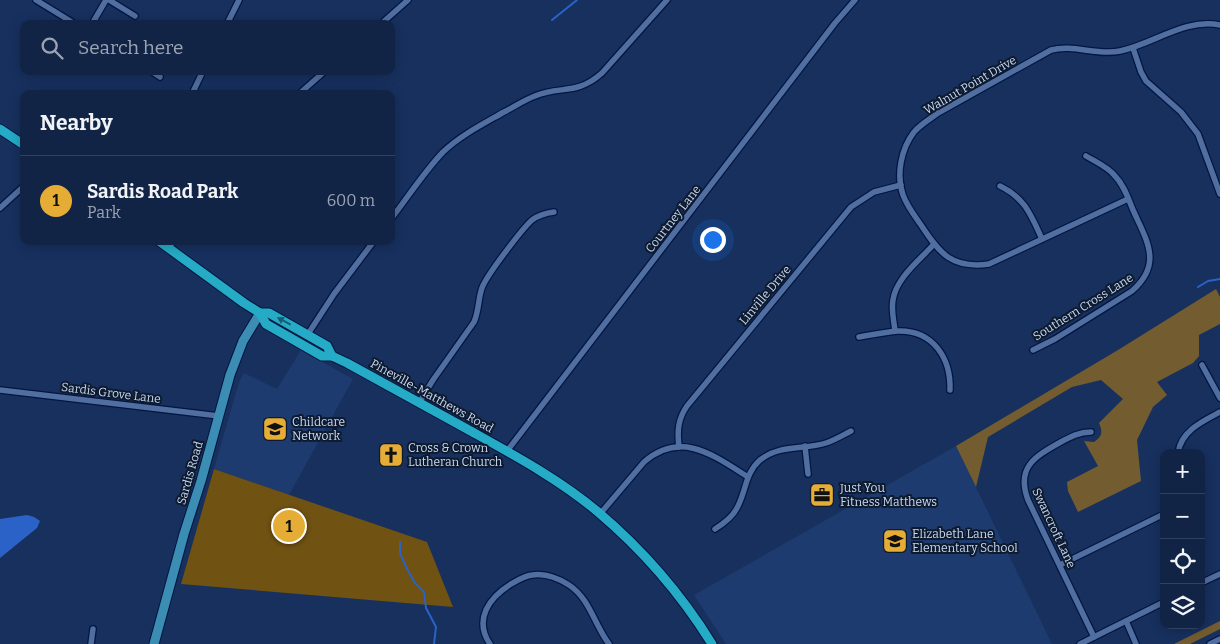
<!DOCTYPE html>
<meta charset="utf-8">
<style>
body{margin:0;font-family:Bitter,serif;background:#1e3051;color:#f1f3f6}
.controls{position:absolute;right:15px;bottom:15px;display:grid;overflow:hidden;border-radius:10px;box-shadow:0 2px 12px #0003}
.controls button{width:45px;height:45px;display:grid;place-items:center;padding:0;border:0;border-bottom:1px solid #30415f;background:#112446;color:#f1f3f6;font:25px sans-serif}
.you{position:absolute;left:712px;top:239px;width:18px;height:18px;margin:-12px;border:4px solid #fff;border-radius:50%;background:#1a73e8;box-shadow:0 0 0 8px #1a73e833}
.badge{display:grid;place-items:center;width:32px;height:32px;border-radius:50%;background:#e6ad36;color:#111;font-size:16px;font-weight:700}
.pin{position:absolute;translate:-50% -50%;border:2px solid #fff;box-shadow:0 1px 5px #0006}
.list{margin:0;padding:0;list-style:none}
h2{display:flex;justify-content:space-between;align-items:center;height:65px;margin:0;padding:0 20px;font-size:21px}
h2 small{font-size:16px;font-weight:400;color:#9ca4b3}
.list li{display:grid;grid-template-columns:32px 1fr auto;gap:15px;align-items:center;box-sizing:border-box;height:90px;padding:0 20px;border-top:1px solid #30415f}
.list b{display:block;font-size:19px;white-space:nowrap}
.list p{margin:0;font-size:16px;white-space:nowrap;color:#9ca4b3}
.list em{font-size:16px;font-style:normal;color:#9ca4b3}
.icon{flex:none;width:28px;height:28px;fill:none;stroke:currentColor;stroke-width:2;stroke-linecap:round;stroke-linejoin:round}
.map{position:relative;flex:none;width:1220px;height:644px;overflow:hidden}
.search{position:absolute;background:#112446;box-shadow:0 2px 12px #0003;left:20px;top:20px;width:375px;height:55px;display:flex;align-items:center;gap:12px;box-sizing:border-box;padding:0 18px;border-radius:10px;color:#9ca4b3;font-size:19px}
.panel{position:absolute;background:#112446;box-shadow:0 2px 12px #0003;left:20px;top:90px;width:375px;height:155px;border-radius:10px}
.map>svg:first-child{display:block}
.built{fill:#1e3b6f}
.green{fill:#705212}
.forest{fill:#735c30}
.water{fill:#2a62c8}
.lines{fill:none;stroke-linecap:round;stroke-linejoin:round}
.stream{stroke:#2a62c8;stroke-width:2}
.minor-casing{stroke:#021641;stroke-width:8}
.secondary-casing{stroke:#021641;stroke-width:11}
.primary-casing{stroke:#021641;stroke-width:11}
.minor{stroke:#516ea0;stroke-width:5.5}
.secondary{stroke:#3b8db3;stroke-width:9}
.primary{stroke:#25abc6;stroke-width:9}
.oneway{fill:#185b72}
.labels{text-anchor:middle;stroke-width:4;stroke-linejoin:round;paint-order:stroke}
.street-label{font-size:12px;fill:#c7d8f4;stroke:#0e1a2e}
.poi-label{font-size:12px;fill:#c7d8f4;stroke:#0e1a2e;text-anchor:start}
</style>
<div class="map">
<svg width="1220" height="644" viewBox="0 0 1220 644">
<rect width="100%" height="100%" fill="#17305e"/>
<g class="built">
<polygon points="301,350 353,379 289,495 214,469 239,382 244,373 277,389"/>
<polygon points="956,446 1052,644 726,644 694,595"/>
</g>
<polygon class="green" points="214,469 427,542 453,607 181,584"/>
<g class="forest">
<path d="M1216 289 1220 297V324L1199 335V356L1193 363 1157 382 1167 395 1153 407 1137 440 1141 481 1078 512 1068 491 1067 482 1098 466 1084 441 1094 442C1102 437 1103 432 1099 423L1123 399 1101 380 1072 387 988 437 976 487 956 446 1118 350Z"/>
<polygon points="1220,621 1220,629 1190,644 1174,644"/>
</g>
<polygon class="water" points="27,515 34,517 40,521 37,528 0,558 0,519"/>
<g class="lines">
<g class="stream">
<polyline points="552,20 577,0"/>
<polyline points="1198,287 1208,281 1220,279"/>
<polyline points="400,542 400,553 406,567 415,583 424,592 426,608 436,627 434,644"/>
</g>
<defs>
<g id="minor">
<polyline points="36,0 75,24"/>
<polyline points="109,0 135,16"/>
<polyline points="92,24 106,0"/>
<polyline points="227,24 239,0"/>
<polyline points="381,24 408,0"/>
<polyline points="1133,48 1141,72 1146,81 1181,112 1198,134 1220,194"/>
<polyline points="151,71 160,77"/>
<polyline points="192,94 203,71"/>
<polyline points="299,94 325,71"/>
<path d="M1000 186C1025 198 1031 215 1042 239"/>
<path d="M1128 199 989 264C952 269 940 254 921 225 914 215 907 206 903 195 896 175 901 149 914 132 921 124 930 119 938 113L1051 50C1074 44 1097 56 1120 51 1154 44 1184 18 1220 25"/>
<polyline points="0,208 24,186"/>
<path d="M391 219C408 197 424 172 443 152 461 135 483 124 504 112 514 107 524 100 535 96 561 85 576 96 602 73L667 0"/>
<polyline points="169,249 173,241"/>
<path d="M895 331C894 321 891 310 893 300 896 278 920 260 934 244"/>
<polyline points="308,334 334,294 374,241"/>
<path d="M859 337C871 335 885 332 898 331 933 330 951 358 950 390"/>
<path d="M1033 350 1055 339 1132 291C1163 264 1147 241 1133 210 1128 198 1124 185 1115 176 1108 167 1096 162 1086 156"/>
<polyline points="1202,365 1220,398"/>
<polyline points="0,390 219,416"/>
<path d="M419 403 433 380 474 322C479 311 478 299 482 288 486 276 522 229 532 220 539 215 546 213 554 212"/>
<path d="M1091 432C1079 432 1070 437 1059 443 1034 457 1016 468 1028 500L1094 637"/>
<polyline points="805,446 808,474"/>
<path d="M679 447C677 431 678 419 687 406L851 207 874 192 901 185"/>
<polyline points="507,451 835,23 855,0"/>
<path d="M1178 453C1181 431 1203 421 1220 412"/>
<path d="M600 514 644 462C681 430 713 455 748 477"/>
<path d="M715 529C723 524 732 518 737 508 746 492 745 473 760 460 780 444 804 450 826 443 835 440 843 435 851 431"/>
<polyline points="1060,565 1164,514"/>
<polyline points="1201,583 1220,574"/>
<polyline points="1126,621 1136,644"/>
<polyline points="91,644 93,629"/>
<path d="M490 644C473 619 490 597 511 584 518 580 524 576 532 575 545 573 558 578 569 585 590 599 594 624 609 644"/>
<polyline points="1080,644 1164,602"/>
<polyline points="1210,644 1220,639"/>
</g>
<polyline id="secondary" points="154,644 184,534 201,481 230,375 243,341 260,313"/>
<g id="primary">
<polyline points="0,129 24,145"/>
<polyline points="159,241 244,303 260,313 269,313 327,346 332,356"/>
<path d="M260 313 266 324 322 356H332L347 363C387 385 427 407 467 429 512 454 559 479 598 512 643 550 681 594 712 644"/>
</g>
</defs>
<use href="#minor" class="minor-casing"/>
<use href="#secondary" class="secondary-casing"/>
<use href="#primary" class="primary-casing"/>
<use href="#minor" class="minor"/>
<use href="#secondary" class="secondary"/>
<use href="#primary" class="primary"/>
</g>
<defs><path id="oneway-solid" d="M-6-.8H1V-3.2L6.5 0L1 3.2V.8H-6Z" transform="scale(1.25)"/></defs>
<use class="oneway" href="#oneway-solid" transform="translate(284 321) rotate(-152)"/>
<defs>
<symbol id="school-square" viewBox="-11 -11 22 22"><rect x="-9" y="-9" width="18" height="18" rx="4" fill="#e6ad36" stroke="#0e1a2e"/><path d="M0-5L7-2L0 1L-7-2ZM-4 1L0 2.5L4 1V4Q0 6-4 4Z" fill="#111"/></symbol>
<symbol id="church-square" viewBox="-11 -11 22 22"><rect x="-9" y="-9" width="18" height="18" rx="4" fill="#e6ad36" stroke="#0e1a2e"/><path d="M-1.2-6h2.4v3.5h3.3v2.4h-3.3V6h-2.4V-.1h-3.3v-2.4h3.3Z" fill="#111"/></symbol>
<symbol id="office-square" viewBox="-11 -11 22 22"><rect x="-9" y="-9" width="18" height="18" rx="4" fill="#e6ad36" stroke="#0e1a2e"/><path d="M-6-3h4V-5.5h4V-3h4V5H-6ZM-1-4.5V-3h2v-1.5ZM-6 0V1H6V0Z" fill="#111"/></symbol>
</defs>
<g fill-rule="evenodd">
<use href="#school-square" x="261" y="415" width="28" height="28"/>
<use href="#church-square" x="377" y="441" width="28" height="28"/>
<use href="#office-square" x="808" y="481" width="28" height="28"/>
<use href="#school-square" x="881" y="527" width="28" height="28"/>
</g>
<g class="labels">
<g class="street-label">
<text transform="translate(970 85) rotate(-30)" y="4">Walnut Point Drive</text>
<text transform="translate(673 219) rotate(-52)" y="4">Courtney Lane</text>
<text transform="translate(765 295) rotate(-50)" y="4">Linville Drive</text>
<text transform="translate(1083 307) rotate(-32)" y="4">Southern Cross Lane</text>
<text transform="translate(111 393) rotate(7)" y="4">Sardis Grove Lane</text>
<text transform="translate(432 396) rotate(29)" y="4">Pineville-Matthews Road</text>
<text transform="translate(190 473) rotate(-74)" y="4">Sardis Road</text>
<text transform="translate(1054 528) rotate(65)" y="4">Swancroft Lane</text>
</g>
<g class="poi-label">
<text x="292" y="426">Childcare<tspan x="292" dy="14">Network</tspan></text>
<text x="408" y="452">Cross &amp; Crown<tspan x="408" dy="14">Lutheran Church</tspan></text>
<text x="840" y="492">Just You<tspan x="840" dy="14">Fitness Matthews</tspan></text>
<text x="912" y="538">Elizabeth Lane<tspan x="912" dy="14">Elementary School</tspan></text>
</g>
</g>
</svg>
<div class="controls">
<button>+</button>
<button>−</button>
<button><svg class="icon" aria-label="locate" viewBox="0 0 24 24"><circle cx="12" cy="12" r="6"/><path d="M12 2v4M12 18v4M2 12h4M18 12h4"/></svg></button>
<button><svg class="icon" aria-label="layers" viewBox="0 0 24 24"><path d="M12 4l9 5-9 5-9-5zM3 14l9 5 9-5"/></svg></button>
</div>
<div class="you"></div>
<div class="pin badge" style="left:289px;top:526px">1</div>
<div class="search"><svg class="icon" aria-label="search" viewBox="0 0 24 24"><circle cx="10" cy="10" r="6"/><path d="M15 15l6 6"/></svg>Search here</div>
<section class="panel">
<h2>Nearby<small></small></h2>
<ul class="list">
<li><span class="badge">1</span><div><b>Sardis Road Park</b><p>Park</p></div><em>600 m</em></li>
</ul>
</section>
</div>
